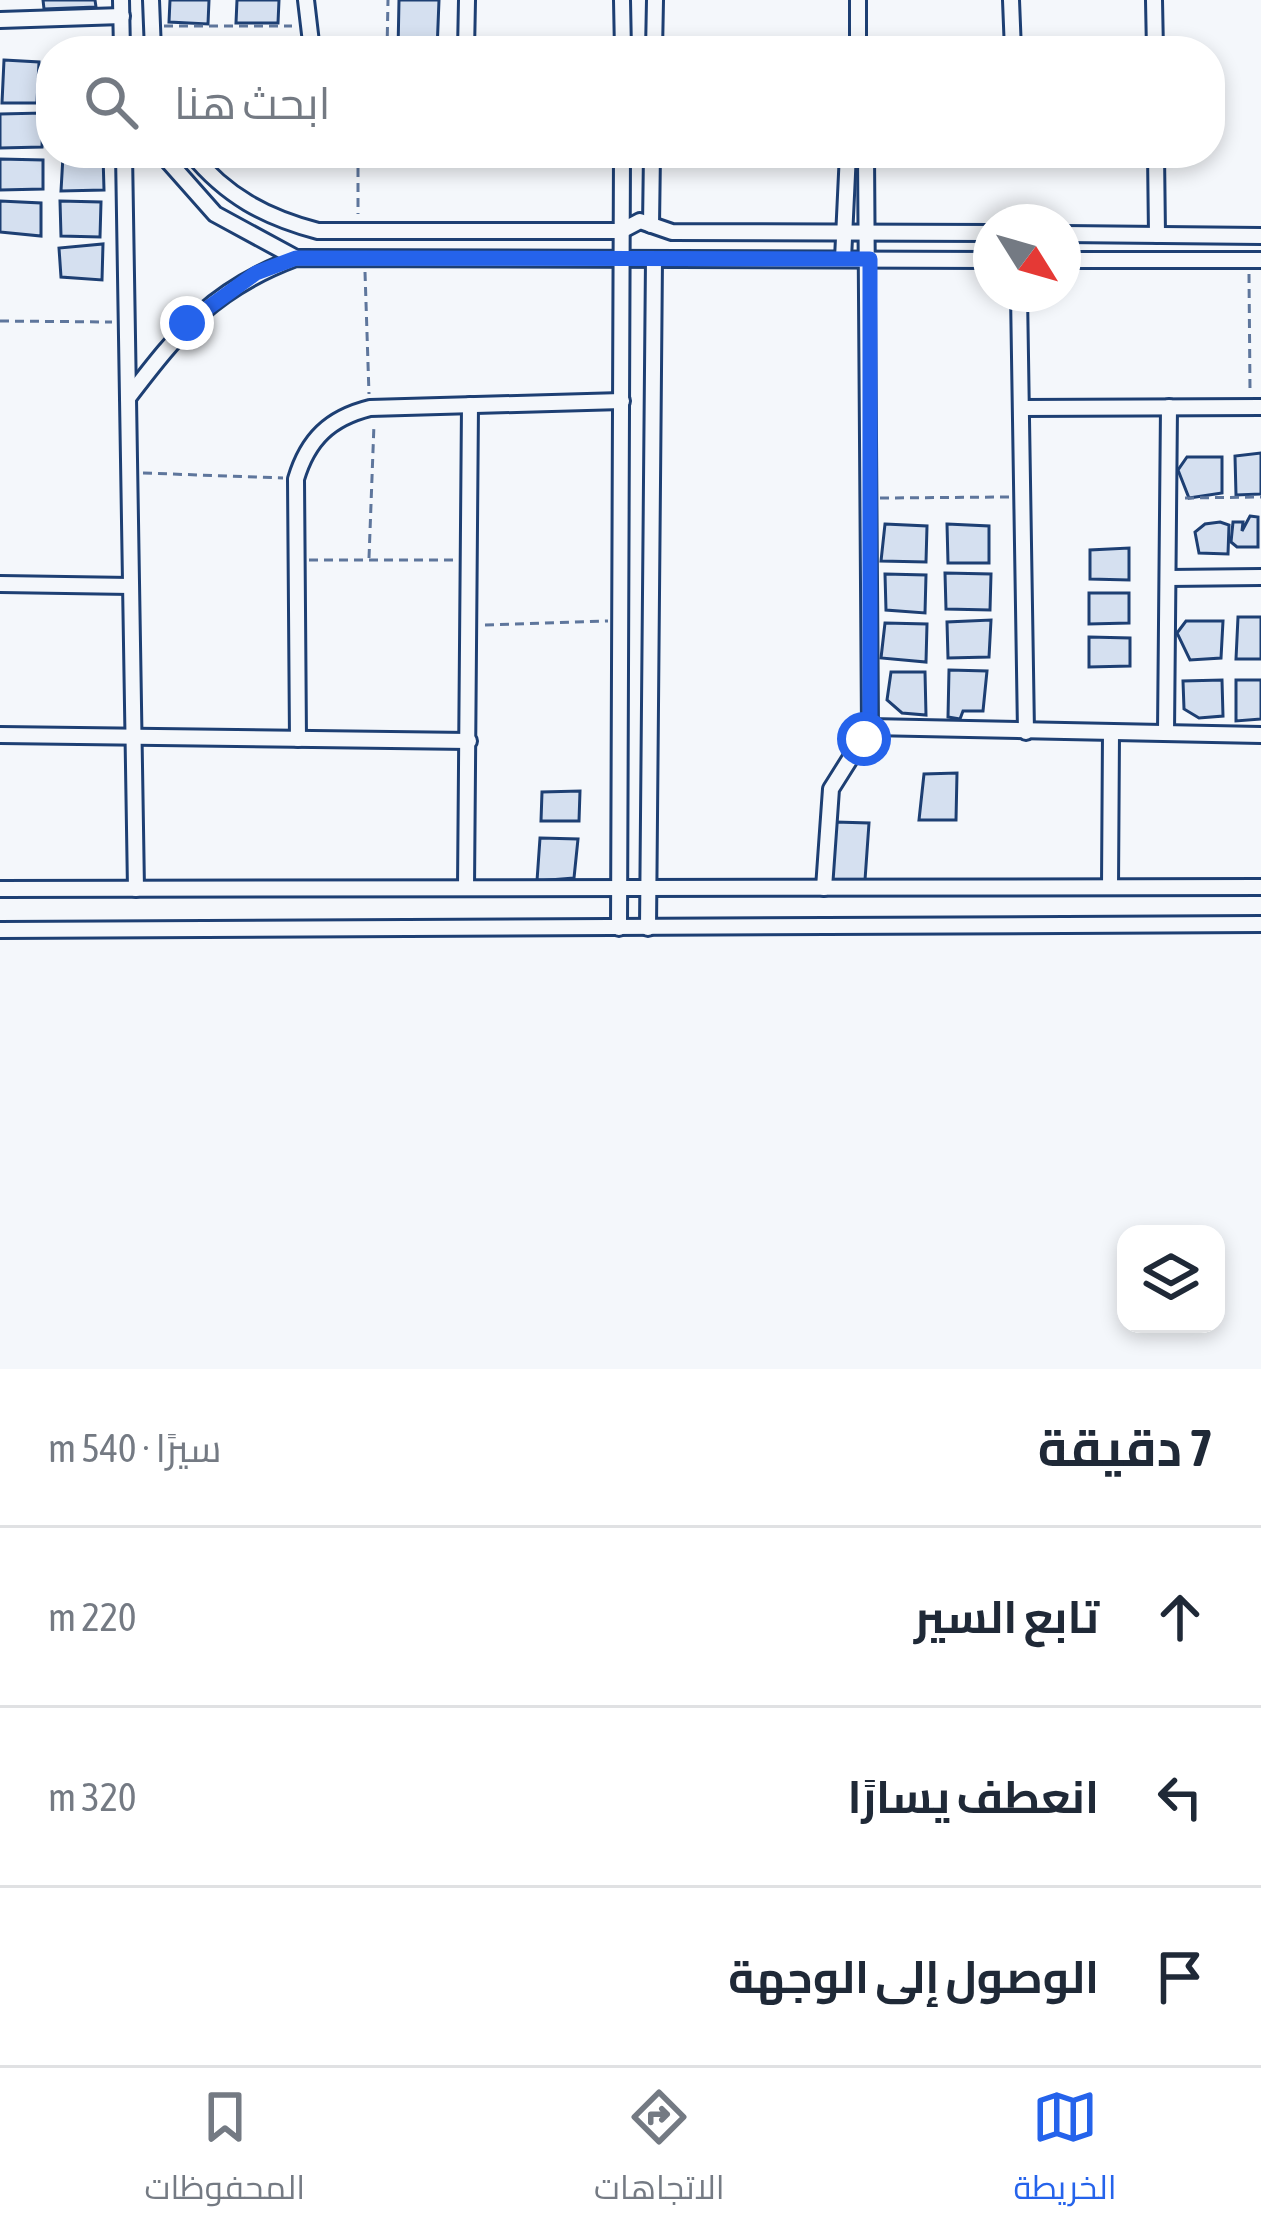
<!DOCTYPE html>
<html lang="ar">
<meta charset="utf-8">
<style>
body{margin:0;font-family:"Asap Condensed",Cairo,sans-serif;background:#f2f2f3;color:#1f2937;direction:rtl}
.controls{position:absolute;right:36px;bottom:36px;display:grid;overflow:hidden;border-radius:24px;box-shadow:0 6px 18px #0003}
.controls button{width:108px;height:108px;display:grid;place-items:center;padding:0;border:0;border-bottom:3px solid #e0e1e3;background:#fff;color:#1f2937;font:60px sans-serif}
.compass{position:absolute;left:973px;top:204px;width:108px;height:108px;border-radius:50%;background:#fff;box-shadow:0 6px 18px #0003;rotate:127deg}
.stop{position:absolute;width:36px;height:36px;margin:-27px;border:9px solid #2563eb;border-radius:50%;background:#fff}
.stop.end{background:#2563eb;border-color:#fff;box-shadow:0 3px 12px #0008}
.list{margin:0;padding:0;list-style:none}
h2{display:flex;justify-content:space-between;align-items:center;height:156px;margin:0;padding:0 48px;font-size:51px}
h2 small{font-size:39px;font-weight:400;color:#747a83}
.list li{display:grid;grid-template-columns:78px 1fr auto;gap:36px;align-items:center;box-sizing:border-box;height:180px;padding:0 48px;border-top:3px solid #e0e1e3}
.list b{display:block;font-size:45px;white-space:nowrap}
.list em{font-size:39px;font-style:normal;color:#747a83}
.icon{flex:none;width:66px;height:66px;fill:none;stroke:currentColor;stroke-width:2;stroke-linecap:round;stroke-linejoin:round}
.map{position:relative;flex:none;width:1261px;height:1369px;overflow:hidden;direction:ltr}
.search{position:absolute;background:#fff;box-shadow:0 6px 18px #0003;left:36px;right:36px;top:36px;height:132px;display:flex;align-items:center;gap:30px;box-sizing:border-box;padding:0 42px;border-radius:48px;color:#747a83;font-size:45px}
.sheet{height:696px;background:#fff}
nav{display:flex;justify-content:space-around;align-items:center;box-sizing:border-box;height:168px;border-top:3px solid #e0e1e3;background:#fff;font-size:33px;color:#747a83}
nav a{display:grid;justify-items:center;gap:6px}
nav .on{color:#2563eb}
.map>svg:first-child{display:block}
.building{fill:#d5e0f0;stroke:#1d3f73;stroke-width:3}
.lines{fill:none;stroke-linecap:round;stroke-linejoin:round}
.minor-casing{stroke:#1d3f73;stroke-width:20}
.path{stroke:#5e769c;stroke-width:3;stroke-dasharray:9 6;stroke-linecap:butt}
.minor{stroke:#f4f7fb;stroke-width:14}
.route{stroke:#2563eb;stroke-width:15}
</style>
<div class="map">
<svg width="1261" height="1369" viewBox="0 0 1261 1369">
<rect width="100%" height="100%" fill="#f4f7fb"/>
<g class="building">
<polygon points="43,0 95,0 96,7 44,9"/>
<polygon points="170,0 209,0 208,24 169,22"/>
<polygon points="237,0 279,0 278,23 236,23"/>
<polygon points="399,0 439,0 437,51 398,51"/>
<polygon points="4,60 39,62 37,103 2,103"/>
<polygon points="43,113 42,147 0,148 0,114"/>
<polygon points="103,155 104,190 61,191 63,156"/>
<polygon points="0,159 43,160 43,189 0,190"/>
<polygon points="0,201 41,203 41,236 0,232"/>
<polygon points="60,201 101,202 100,237 61,236"/>
<polygon points="103,244 102,280 61,277 59,248"/>
<polygon points="1261,453 1261,494 1236,495 1235,456"/>
<polygon points="1187,457 1222,457 1222,493 1189,498 1178,470"/>
<polygon points="1250,516 1258,517 1258,547 1237,547 1231,542 1233,522 1243,522 1242,531"/>
<polygon points="1220,522 1229,525 1228,554 1199,553 1195,532 1205,524"/>
<polygon points="885,524 927,526 926,562 881,561"/>
<polygon points="947,524 989,526 989,563 948,563"/>
<polygon points="1129,548 1129,580 1090,579 1090,550"/>
<polygon points="945,573 991,574 990,610 946,609"/>
<polygon points="885,574 926,575 925,613 886,610"/>
<polygon points="1089,593 1129,593 1129,623 1089,624"/>
<polygon points="1238,617 1261,617 1261,659 1236,659"/>
<polygon points="991,620 989,657 948,658 947,622"/>
<polygon points="1186,621 1223,621 1221,658 1190,660 1177,633"/>
<polygon points="885,623 927,624 926,662 881,658"/>
<polygon points="1089,637 1130,638 1130,666 1089,667"/>
<polygon points="949,670 987,671 983,711 963,711 960,719 948,717"/>
<polygon points="891,672 925,672 926,715 902,713 887,700"/>
<polygon points="1222,680 1223,716 1199,718 1184,709 1183,681"/>
<polygon points="1236,680 1261,680 1261,719 1236,721"/>
<polygon points="957,773 956,820 919,820 924,774"/>
<polygon points="580,791 579,821 541,821 542,792"/>
<polygon points="835,822 869,823 865,880 830,882"/>
<polygon points="540,838 578,839 574,878 537,881"/>
</g>
<g class="lines">
<defs>
<g id="minor">
<polyline points="121,0 122,51"/>
<polyline points="151,0 153,51"/>
<polyline points="306,0 312,51"/>
<polyline points="622,0 623,51"/>
<polyline points="1011,0 1013,51"/>
<polyline points="1154,0 1155,51"/>
<polyline points="0,20 122,16"/>
<polyline points="466,51 467,0"/>
<polyline points="654,51 655,0"/>
<polyline points="858,51 858,0"/>
<polyline points="124,153 136,889"/>
<polyline points="161,153 215,214 296,258"/>
<path d="M191 153C226 196 265 217 318 231H621L640 221 672 232 991 233"/>
<polyline points="1156,153 1157,235"/>
<polyline points="651,225 652,153"/>
<polyline points="1063,234 1261,236"/>
<polyline points="843,259 848,153"/>
<polyline points="1063,260 1261,260"/>
<polyline points="1019,294 1026,732"/>
<path d="M128 398C180 330 213 289 296 258L991 260"/>
<polyline points="1021,408 1261,407"/>
<polyline points="1168,578 1261,577"/>
<polyline points="0,584 131,586"/>
<polyline points="870,727 1261,735"/>
<polyline points="1166,733 1169,407"/>
<polyline points="0,735 469,741"/>
<path d="M298 739 296 479C308 439 330 418 370 408L622 401"/>
<polyline points="1110,887 1111,733"/>
<polyline points="466,888 470,405"/>
<polyline points="824,888 831,789 870,727 866,153"/>
<polyline points="0,889 1261,887"/>
<polyline points="619,928 622,153"/>
<polyline points="648,928 654,259"/>
<polyline points="0,930 1261,924"/>
</g>
</defs>
<use href="#minor" class="minor-casing"/>
<g class="path">
<polyline points="164,26 292,26"/>
<polyline points="387,51 388,0"/>
<polyline points="358,153 358,214"/>
<polyline points="365,272 369,394"/>
<polyline points="1249,274 1250,390"/>
<polyline points="0,321 112,322"/>
<polyline points="143,473 283,478"/>
<polyline points="880,498 1009,497"/>
<polyline points="1185,498 1261,497"/>
<polyline points="369,558 374,424"/>
<polyline points="309,560 455,560"/>
<polyline points="485,625 608,621"/>
</g>
<use href="#minor" class="minor"/>
</g>
<g class="lines">
<polyline class="route" points="187,323 256,273 296,258 870,259 870,727 864,739"/>
</g>
</svg>
<div class="controls">
<button><svg class="icon" aria-label="layers" viewBox="0 0 24 24"><path d="M12 4l9 5-9 5-9-5zM3 14l9 5 9-5"/></svg></button>
</div>
<svg class="compass" viewBox="-18 -18 36 36"><path d="M0-13l5 13h-10z" fill="#e53935"/><path d="M0 13l5-13h-10z" fill="#747a83"/></svg>
<div class="stop" style="left:864px;top:739px"></div>
<div class="stop end" style="left:187px;top:323px"></div>
<div class="search"><svg class="icon" aria-label="search" viewBox="0 0 24 24"><circle cx="10" cy="10" r="6"/><path d="M15 15l6 6"/></svg>ابحث هنا</div>
</div>
<section class="sheet">
<h2>7 دقيقة<small>سيرًا · 540 m</small></h2>
<ul class="list">
<li><svg class="icon" aria-label="ahead" viewBox="0 0 24 24"><path d="M12 20V5M6 11l6-6 6 6"/></svg><div><b>تابع السير</b></div><em>220 m</em></li>
<li><svg class="icon" aria-label="left" viewBox="0 0 24 24"><path d="M17 20v-9H6M10 6l-5 5 5 5"/></svg><div><b>انعطف يسارًا</b></div><em>320 m</em></li>
<li><svg class="icon" aria-label="arrive" viewBox="0 0 24 24"><path d="M6 21V4h12l-3 4 3 4H6"/></svg><div><b>الوصول إلى الوجهة</b></div></li>
</ul>
</section>
<nav>
<a class="on"><svg class="icon" aria-label="map" viewBox="0 0 24 24"><path d="M3 6l6-2 6 2 6-2v14l-6 2-6-2-6 2zM9 4v14M15 6v14"/></svg>الخريطة</a>
<a><svg class="icon" aria-label="directions" viewBox="0 0 24 24"><path d="M12 3l9 9-9 9-9-9zM9 14v-3h6M13 9l2 2-2 2"/></svg>الاتجاهات</a>
<a><svg class="icon" aria-label="saved" viewBox="0 0 24 24"><path d="M7 4h10v16l-5-4-5 4z"/></svg>المحفوظات</a>
</nav>
